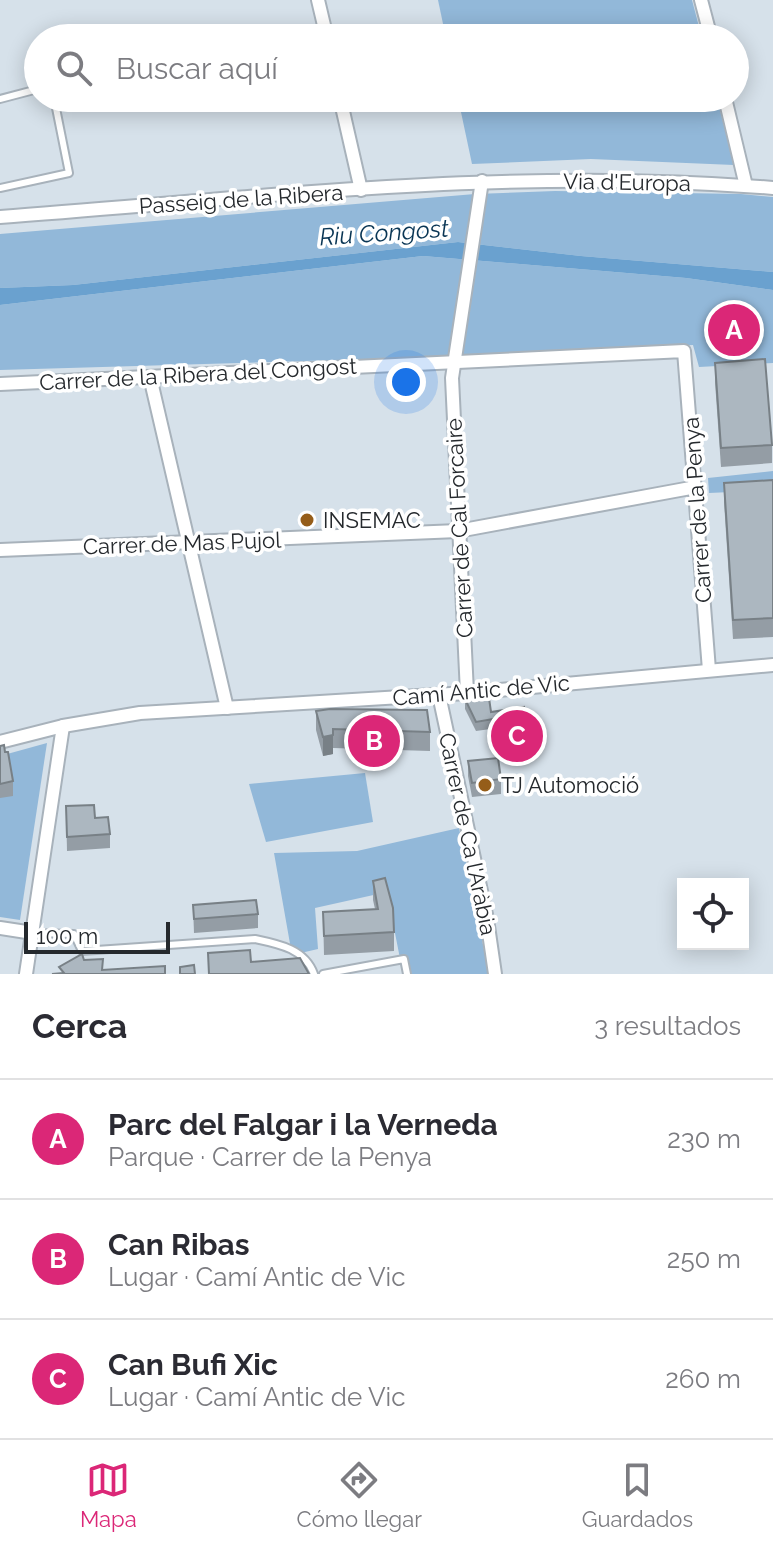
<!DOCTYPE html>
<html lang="es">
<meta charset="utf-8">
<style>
body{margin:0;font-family:Raleway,sans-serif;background:#f7f7f7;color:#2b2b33}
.controls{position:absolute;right:24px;bottom:24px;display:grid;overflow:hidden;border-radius:0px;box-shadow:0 4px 20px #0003}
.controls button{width:72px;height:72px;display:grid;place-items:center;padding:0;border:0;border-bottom:2px solid #e1e1e2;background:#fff;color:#2b2b33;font:40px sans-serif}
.scale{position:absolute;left:24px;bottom:20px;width:146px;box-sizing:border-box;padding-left:8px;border:4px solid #25292d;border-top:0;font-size:22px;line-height:28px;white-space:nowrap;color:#25292d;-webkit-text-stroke:6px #fff;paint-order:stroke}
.you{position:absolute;left:406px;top:382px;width:28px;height:28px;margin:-20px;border:6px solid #fff;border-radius:50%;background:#1a73e8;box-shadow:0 0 0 12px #1a73e833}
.badge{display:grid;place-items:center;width:52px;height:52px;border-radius:50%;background:#db2777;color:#fff;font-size:26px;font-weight:700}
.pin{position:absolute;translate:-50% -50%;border:4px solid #fff;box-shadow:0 2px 8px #0006}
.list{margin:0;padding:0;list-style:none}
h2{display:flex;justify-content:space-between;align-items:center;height:104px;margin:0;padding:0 32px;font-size:34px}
h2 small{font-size:26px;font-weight:400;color:#7c7c81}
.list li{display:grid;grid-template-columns:52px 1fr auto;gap:24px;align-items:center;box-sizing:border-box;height:120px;padding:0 32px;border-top:2px solid #e1e1e2}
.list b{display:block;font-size:30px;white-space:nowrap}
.list p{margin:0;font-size:26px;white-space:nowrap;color:#7c7c81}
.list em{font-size:26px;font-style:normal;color:#7c7c81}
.icon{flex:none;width:44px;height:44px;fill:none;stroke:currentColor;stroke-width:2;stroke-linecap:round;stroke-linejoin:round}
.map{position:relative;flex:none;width:773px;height:974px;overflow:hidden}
.search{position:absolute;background:#fff;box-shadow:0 4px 20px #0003;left:24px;right:24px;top:24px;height:88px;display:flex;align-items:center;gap:20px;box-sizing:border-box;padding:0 28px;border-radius:44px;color:#7c7c81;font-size:30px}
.sheet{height:464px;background:#fff}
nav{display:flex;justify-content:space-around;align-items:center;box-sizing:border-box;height:112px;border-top:2px solid #e1e1e2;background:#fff;font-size:22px;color:#7c7c81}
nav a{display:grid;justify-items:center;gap:4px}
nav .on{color:#db2777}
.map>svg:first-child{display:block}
.green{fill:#92b8d9}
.water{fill:#6aa1cf}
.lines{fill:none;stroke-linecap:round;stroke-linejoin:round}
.lane-casing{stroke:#a8b2bb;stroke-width:10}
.street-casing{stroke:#a8b2bb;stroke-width:16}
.lane{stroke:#fff;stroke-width:6}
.street{stroke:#fff;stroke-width:12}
.wall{fill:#949da5}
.shaded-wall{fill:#788086}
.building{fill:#acb7c0;stroke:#788086;stroke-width:2}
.poi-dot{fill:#955d19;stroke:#fff;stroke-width:3}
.labels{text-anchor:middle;stroke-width:7;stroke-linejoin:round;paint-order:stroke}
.street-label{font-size:22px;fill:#25292d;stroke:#fff}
.poi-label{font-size:22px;fill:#25292d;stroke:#fff;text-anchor:start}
.water-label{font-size:24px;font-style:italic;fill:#093554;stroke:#fff}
</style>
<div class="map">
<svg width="773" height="974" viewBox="0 0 773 974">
<rect width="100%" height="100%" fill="#d6e1ea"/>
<g class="green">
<polygon points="438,0 692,0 702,38 446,38"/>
<polygon points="458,98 717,98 734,165 591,159 472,164"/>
<polygon points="555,191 741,194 773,197 773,272 581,256 458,242 73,285 0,288 0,234 475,194"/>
<polygon points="423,256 686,278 773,290 773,363 699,367 693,345 441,357 0,370 0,305"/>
<polygon points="773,471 773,490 709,493 708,478"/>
<polygon points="47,743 20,920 0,917 0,756"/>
<polygon points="365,773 373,822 266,842 249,784"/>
<polygon points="459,828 489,974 403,974 387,892 315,908 318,949 292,955 274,853 357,851"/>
</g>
<polygon class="water" points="458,242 581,256 773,272 773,290 686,278 423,256 0,305 0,288 73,285"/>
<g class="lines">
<defs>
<g id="lane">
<polyline points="0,99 38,89"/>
<polyline points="0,188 69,173 54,98"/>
<path d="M33 933 74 934 82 951 255 939C279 944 305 949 314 974"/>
<polyline points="323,974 404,959 407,974"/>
</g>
<g id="street">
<polyline points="318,0 327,38"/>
<polyline points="701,0 711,38"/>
<polyline points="340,98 361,190"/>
<polyline points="725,98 746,186"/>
<path d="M0 217C257 198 515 166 773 188"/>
<polyline points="150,377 227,708"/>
<polyline points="0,384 684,351 709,670"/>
<polyline points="0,550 458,531 696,487"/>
<polyline points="467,693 452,378 482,181"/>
<polyline points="439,695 487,919 495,974"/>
<polyline points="0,742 63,726 140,713 467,693 773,665"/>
<polyline points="0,928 33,933"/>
<polyline points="26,974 63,726"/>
</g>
</defs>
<use href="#lane" class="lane-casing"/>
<use href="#street" class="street-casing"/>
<use href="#lane" class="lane"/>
<use href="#street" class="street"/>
</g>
<g class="wall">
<polygon points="715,363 772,445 772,463 721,467 715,382"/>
<polygon points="773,480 773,637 733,639 724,502 724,483"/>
<polygon points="465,699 491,712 524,707 529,744 529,753 510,756 505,727 476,731 465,709"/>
<polygon points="316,711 430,732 430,751 333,748 333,754 323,756 316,730"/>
<polygon points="0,746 5,752 13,781 13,796 0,798"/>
<polygon points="468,761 501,779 501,794 472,797 468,776"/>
<polygon points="66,806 95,818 110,834 110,848 67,851"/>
<polygon points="373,881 394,932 394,951 324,955 323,912 375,909 373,900"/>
<polygon points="193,905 258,914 258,928 194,933"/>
</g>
<polygon class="shaded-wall" points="333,735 333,754 323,756 323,737"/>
<g class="building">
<polygon points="765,359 772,445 721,448 715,363"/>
<polygon points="773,480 773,618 733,620 724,483"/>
<polygon points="489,698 491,712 524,707 529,744 510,747 505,717 476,722 465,699"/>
<polygon points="330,709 427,710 430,732 333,729 333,735 323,737 316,711"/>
<polygon points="4,745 5,752 8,752 13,781 0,784 0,746"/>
<polygon points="498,758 501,779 472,783 468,761"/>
<polygon points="94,805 95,818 108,817 110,834 67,837 66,806"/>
<polygon points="385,878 393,908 394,932 324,936 323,912 378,909 373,881"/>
<polygon points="256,900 258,914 194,919 193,905"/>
<polygon points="250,950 251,962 300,958 309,974 209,974 208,953"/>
<polygon points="82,954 84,960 103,959 102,970 165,966 165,974 52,974 64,973 59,967"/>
<polygon points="194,965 195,974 180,974 180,967"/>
</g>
<g class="poi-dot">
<circle cx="307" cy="520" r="8"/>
<circle cx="485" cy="785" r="8"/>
</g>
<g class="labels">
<g class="street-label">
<text transform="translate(627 182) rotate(1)" y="8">Via d'Europa</text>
<text transform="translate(241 199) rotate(-4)" y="8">Passeig de la Ribera</text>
<text transform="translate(198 374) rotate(-3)" y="8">Carrer de la Ribera del Congost</text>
<text transform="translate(697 510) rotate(-94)" y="8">Carrer de la Penya</text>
<text transform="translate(459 528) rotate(-93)" y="8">Carrer de Cal Forcaire</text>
<text transform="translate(182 543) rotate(-2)" y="8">Carrer de Mas Pujol</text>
<text transform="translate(481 690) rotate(-5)" y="8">Camí Antic de Vic</text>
<text transform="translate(468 834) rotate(78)" y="8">Carrer de Ca l'Aràbia</text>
</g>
<g class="poi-label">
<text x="323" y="528">INSEMAC</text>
<text x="501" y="793">TJ Automoció</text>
</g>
<g class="water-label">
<text transform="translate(384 233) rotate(-4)" y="8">Riu Congost</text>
</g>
</g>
</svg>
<div class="controls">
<button><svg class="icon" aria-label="locate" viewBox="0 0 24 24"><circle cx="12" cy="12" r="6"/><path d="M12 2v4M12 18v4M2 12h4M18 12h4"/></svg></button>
</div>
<div class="scale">100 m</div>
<div class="you"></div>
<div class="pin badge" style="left:734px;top:330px">A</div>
<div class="pin badge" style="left:374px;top:741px">B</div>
<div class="pin badge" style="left:517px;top:736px">C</div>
<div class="search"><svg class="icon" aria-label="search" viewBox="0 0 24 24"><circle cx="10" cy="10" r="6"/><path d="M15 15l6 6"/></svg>Buscar aquí</div>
</div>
<section class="sheet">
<h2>Cerca<small>3 resultados</small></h2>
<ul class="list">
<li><span class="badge">A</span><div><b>Parc del Falgar i la Verneda</b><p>Parque · Carrer de la Penya</p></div><em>230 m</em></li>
<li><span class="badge">B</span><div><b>Can Ribas</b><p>Lugar · Camí Antic de Vic</p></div><em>250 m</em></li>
<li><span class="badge">C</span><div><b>Can Bufi Xic</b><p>Lugar · Camí Antic de Vic</p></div><em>260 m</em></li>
</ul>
</section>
<nav>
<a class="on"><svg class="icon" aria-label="map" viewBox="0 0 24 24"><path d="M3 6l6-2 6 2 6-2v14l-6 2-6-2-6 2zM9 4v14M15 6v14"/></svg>Mapa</a>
<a><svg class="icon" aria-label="directions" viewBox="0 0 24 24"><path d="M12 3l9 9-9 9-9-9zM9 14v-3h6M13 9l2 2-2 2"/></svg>Cómo llegar</a>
<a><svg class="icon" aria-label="saved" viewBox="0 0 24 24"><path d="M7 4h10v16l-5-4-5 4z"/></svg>Guardados</a>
</nav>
